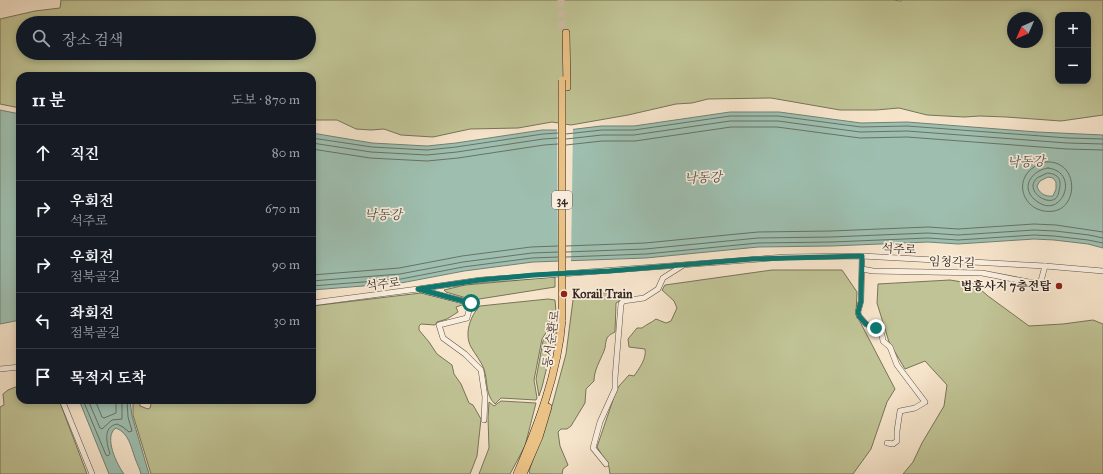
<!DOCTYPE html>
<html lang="ko">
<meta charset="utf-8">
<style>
body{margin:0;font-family:"IM FELL Great Primer","Noto Serif KR",serif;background:#20242c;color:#f1f3f6}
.controls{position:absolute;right:12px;top:12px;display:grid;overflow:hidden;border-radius:8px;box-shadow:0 2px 6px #0003}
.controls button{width:36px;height:36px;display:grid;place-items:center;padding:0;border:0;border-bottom:1px solid #363941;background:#171b24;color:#f1f3f6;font:20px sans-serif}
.compass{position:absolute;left:1007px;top:12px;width:36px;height:36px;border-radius:50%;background:#171b24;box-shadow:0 2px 6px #0003;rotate:225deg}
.stop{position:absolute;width:12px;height:12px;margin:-9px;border:3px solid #0f766e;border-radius:50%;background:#fff}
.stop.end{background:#0f766e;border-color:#fff;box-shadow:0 1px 4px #0008}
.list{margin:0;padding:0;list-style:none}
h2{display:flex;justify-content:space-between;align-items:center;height:52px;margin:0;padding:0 16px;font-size:17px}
h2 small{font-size:13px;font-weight:400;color:#9ea1a6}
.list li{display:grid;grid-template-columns:26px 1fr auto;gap:12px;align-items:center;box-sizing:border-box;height:56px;padding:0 16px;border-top:1px solid #363941}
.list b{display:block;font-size:15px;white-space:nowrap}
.list p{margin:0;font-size:13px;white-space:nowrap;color:#9ea1a6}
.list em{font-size:13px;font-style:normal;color:#9ea1a6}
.icon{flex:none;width:22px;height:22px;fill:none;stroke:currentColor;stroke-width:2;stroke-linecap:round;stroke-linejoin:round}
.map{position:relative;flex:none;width:1103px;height:474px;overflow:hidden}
.search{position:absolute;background:#171b24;box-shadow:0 2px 6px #0003;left:16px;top:16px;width:300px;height:44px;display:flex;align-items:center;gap:10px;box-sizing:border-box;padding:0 14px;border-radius:22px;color:#9ea1a6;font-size:15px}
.panel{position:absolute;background:#171b24;box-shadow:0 2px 6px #0003;left:16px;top:72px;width:300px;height:332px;border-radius:12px}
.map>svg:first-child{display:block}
.green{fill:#c0c395;stroke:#787459;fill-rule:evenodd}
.water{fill:#9ebfb0;stroke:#728175;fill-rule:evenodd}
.pier{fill:#f6e4cb}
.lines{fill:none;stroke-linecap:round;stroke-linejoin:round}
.shore{stroke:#687266;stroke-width:1}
.highway-tunnel{stroke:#cfbea8;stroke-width:7;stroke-dasharray:7 3.5;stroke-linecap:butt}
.minor-casing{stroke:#625448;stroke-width:6}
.highway-casing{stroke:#31241d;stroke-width:8}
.minor{stroke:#f9eddd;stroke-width:5}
.highway{stroke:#ebc286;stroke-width:7}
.highway-bridge-casing{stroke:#31241d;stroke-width:8;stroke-linecap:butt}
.highway-bridge{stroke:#ebc286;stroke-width:7}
.route{stroke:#0f766e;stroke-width:5}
.poi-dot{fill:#8f2418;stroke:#f9eddd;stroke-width:1.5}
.labels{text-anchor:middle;stroke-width:3.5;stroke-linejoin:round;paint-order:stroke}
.shield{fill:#f9eddd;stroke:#6d6057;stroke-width:1}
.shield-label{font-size:11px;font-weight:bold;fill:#31241d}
.street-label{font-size:12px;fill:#31241d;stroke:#f9eddd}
.poi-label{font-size:12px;font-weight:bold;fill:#31241d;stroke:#f9eddd;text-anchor:end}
.water-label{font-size:13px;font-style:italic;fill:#525249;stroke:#f9eddd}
</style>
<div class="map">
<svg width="1103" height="474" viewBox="0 0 1103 474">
<rect width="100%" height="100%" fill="#f6e4cb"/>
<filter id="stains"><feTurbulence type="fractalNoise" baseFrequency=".005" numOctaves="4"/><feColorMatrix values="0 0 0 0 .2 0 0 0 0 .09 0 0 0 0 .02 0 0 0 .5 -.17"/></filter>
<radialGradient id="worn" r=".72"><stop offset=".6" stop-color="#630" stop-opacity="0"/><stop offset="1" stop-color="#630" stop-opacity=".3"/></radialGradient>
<g class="green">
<path d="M61 0H893L901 1 902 0H1103V115L1061 121 1006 117 980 116 964 117 927 115 899 108 876 110H840L771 98 708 99 692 103 676 104 628 115 571 125 552 122 518 128 470 129 433 137 401 135 384 129 371 130 356 129 337 120H312V76H20V108L0 104V19L35 11 60 8ZM1058 15H1088V81H1058ZM1013 18H1037V42H1013ZM23 23H309V53H23Z"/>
<path d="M772 270H842L857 292 856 314 895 389 887 402 871 449 853 474H610L609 467 597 447 615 394 619 386 629 375 634 376C639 369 647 358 645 349L629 347 628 339 637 328H642C647 324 651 323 656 319L666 323 671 321 677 308 674 301 662 290 665 285Z"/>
<polygon points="555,277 555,287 473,300 446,292 444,290 465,285"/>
<polygon points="950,280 974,284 988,296 1029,326 1063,324 1093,320 1103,324 1103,474 903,474 913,462 922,443 944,406 947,385 925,361 905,369 889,342 877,303 878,284"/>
<path d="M631 291 632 296 623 299 616 303 615 332C611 334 609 335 607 338 605 342 606 347 604 351 600 361 594 370 594 381L586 389 585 403 571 426 567 429H561L558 432 560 446 568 465 563 469 562 474H530L529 471 552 406 566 354 573 300 577 295Z"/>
<polygon points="421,293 465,304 456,307 458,312 447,319 437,322 435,325 421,324 419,326 419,330 429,342 437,354 452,365 454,374 461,384 469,403 473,405 481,419 477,456 470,474 151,474 133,415 133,400 140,400 140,406 148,409 150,408 152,400 312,400 312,306"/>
<path d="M548 299 555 300 556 312 551 316 549 328 542 339 534 380 537 398 536 400 501 398 495 404C485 395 488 381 484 369 481 361 475 354 471 347 464 334 470 316 480 306Z"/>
<polygon points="558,314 555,334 542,387 539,396 536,379 543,341 550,331 553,317"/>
<polygon points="18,386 20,386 20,400 59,400 87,474 0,474 0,407 4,405 3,394 8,390"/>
<polygon points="501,401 536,403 525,446 510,474 479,474 489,448 488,418 489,402 494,406"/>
</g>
<g class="water">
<polygon points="0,110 20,114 20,320 0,324"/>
<path d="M730 112H779L861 123 907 122 1037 132 1103 135V248L1088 244 1054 240 1034 239 958 244 928 242 832 246 758 247 646 258 533 262 464 271 401 283 312 290V133L372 143 427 146 456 143 542 130H568L601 126H634ZM1048 177 1053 178 1056 182V189L1053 196C1045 197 1039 193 1037 186L1040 181Z"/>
<path d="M79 400H130L132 416 149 474H141C140 469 137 464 135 458 131 447 129 433 116 428 103 436 117 465 124 474H109Z"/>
</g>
<polygon class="pier" points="557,127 573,127 571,263 558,263"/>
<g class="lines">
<g class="shore">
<polyline points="566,134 602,130 634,130 730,116 778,116 861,127 907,126 1068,138 1103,139"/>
<polyline points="312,138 372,147 427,150 456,147 543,134 558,133"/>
<polyline points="566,139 602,135 634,135 730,121 778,121 860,132 907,131 1067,143 1103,144"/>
<polyline points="312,143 371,152 427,155 457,152 543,139 558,138"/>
<polyline points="566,145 602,141 635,141 731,127 777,127 860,138 907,137 1067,149 1103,150"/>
<polyline points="312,149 370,158 427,161 458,158 544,145 558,144"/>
<path d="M1045 162C1079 159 1079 207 1054 211 1022 216 1007 173 1045 162Z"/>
<path d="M1048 168C1082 172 1061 224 1034 199 1020 186 1033 170 1048 168Z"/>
<path d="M1048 173C1059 174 1062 180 1059 191 1059 193 1057 198 1055 199 1047 204 1033 195 1033 186 1033 183 1035 180 1037 178Z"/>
<polyline points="566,246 645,243 758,232 831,231 928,227 958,229 1034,224 1056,225 1103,232"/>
<polyline points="566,252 645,249 758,238 831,237 928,233 958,235 1034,230 1055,231 1089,235 1103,238"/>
<polyline points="566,257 646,254 758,243 832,242 928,238 958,240 1034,235 1054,236 1088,240 1103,243"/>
<polyline points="312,275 399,268 462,256 531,247 558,246"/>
<polyline points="312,281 400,274 463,262 532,253 558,252"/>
<polyline points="312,286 401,279 463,267 532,258 558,257"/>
<path d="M83 400 106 455 108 456 110 454C107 444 102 427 117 424L123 427 129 432 132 431 128 417 127 400"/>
<polyline points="88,400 100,428 102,429 112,420 122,419 122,400"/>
<polyline points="95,400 102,417 104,418 116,413 116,400"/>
</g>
<polyline class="highway-tunnel" points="561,0 562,33"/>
<defs>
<g id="minor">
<polyline points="862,256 861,301 858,312 859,316 866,324 876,328 882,335 883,341 890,347 897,365 925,402 915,408 900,411 897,431 897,441 893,444 887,443"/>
<polyline points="862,269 873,271 982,273 1034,283 1041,281 1045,266"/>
<polyline points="421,290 471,303 467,318 439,325 443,338 465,354 481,370 485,397 484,420"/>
<polyline points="312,303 418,289 480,280 786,257 862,256 1045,266 1103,271"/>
<polyline points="0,369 20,367"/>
<polyline points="62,400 92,474"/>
<polyline points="606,464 593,448 600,422 615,389 615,378 621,304 623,301 644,298 658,289 663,278 682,266"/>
</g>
<g id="highway">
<polyline points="566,33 567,87"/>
<path d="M517 474C538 425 558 373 562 320"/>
<polyline points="523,474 539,437 548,407"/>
</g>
</defs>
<use href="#minor" class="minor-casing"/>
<use href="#highway" class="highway-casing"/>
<use href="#minor" class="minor"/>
<use href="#highway" class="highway"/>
<defs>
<polyline id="highway-bridge" points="562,320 562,80"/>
</defs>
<use href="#highway-bridge" class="highway-bridge-casing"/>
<use href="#highway-bridge" class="highway-bridge"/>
</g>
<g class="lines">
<polyline class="route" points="471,303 418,289 480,280 534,275 609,271 752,259 862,256 861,301 858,312 859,316 866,324 876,328"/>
</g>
<g class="poi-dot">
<circle cx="1059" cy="286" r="4"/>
<circle cx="564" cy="294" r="4"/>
</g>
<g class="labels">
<rect class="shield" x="552" y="191" width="20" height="18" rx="3"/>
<g class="shield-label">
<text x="562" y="204">34</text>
</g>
<g class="street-label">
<text transform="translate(899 249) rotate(3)" y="4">석주로</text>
<text transform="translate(952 262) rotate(2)" y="4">임청각길</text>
<text transform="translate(383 284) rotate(-7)" y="4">석주로</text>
<text transform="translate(551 339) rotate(-82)" y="4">동서순환로</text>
</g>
<g class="poi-label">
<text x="1051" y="290">법흥사지 7층전탑</text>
<text x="572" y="298" text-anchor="start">Korail Train</text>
</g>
<g class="water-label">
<text transform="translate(1026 161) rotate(-2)" y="5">낙동강</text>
<text transform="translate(703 177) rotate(-3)" y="5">낙동강</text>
<text x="383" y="219">낙동강</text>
</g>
</g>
<rect width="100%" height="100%" filter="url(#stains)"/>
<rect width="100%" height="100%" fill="url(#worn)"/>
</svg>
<div class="controls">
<button>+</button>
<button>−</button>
</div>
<svg class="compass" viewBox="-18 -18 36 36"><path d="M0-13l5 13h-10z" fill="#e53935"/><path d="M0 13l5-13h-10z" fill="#9ea1a6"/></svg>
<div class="stop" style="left:471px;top:303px"></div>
<div class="stop end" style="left:876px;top:328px"></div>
<div class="search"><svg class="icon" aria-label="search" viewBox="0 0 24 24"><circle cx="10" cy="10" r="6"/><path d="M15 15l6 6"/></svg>장소 검색</div>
<section class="panel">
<h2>11 분<small>도보 · 870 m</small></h2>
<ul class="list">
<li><svg class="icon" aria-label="ahead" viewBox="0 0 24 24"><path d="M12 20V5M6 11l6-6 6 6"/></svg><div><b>직진</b></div><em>80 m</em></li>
<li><svg class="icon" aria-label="right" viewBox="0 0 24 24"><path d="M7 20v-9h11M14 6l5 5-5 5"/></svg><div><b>우회전</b><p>석주로</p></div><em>670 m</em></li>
<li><svg class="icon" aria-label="right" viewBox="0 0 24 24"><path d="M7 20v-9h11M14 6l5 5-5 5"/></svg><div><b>우회전</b><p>점북골길</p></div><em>90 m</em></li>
<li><svg class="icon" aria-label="left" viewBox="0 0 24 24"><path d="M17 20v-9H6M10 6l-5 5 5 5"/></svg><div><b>좌회전</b><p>점북골길</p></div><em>30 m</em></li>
<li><svg class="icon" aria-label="arrive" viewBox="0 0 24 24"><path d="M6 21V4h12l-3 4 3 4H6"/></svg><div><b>목적지 도착</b></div></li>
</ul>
</section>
</div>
